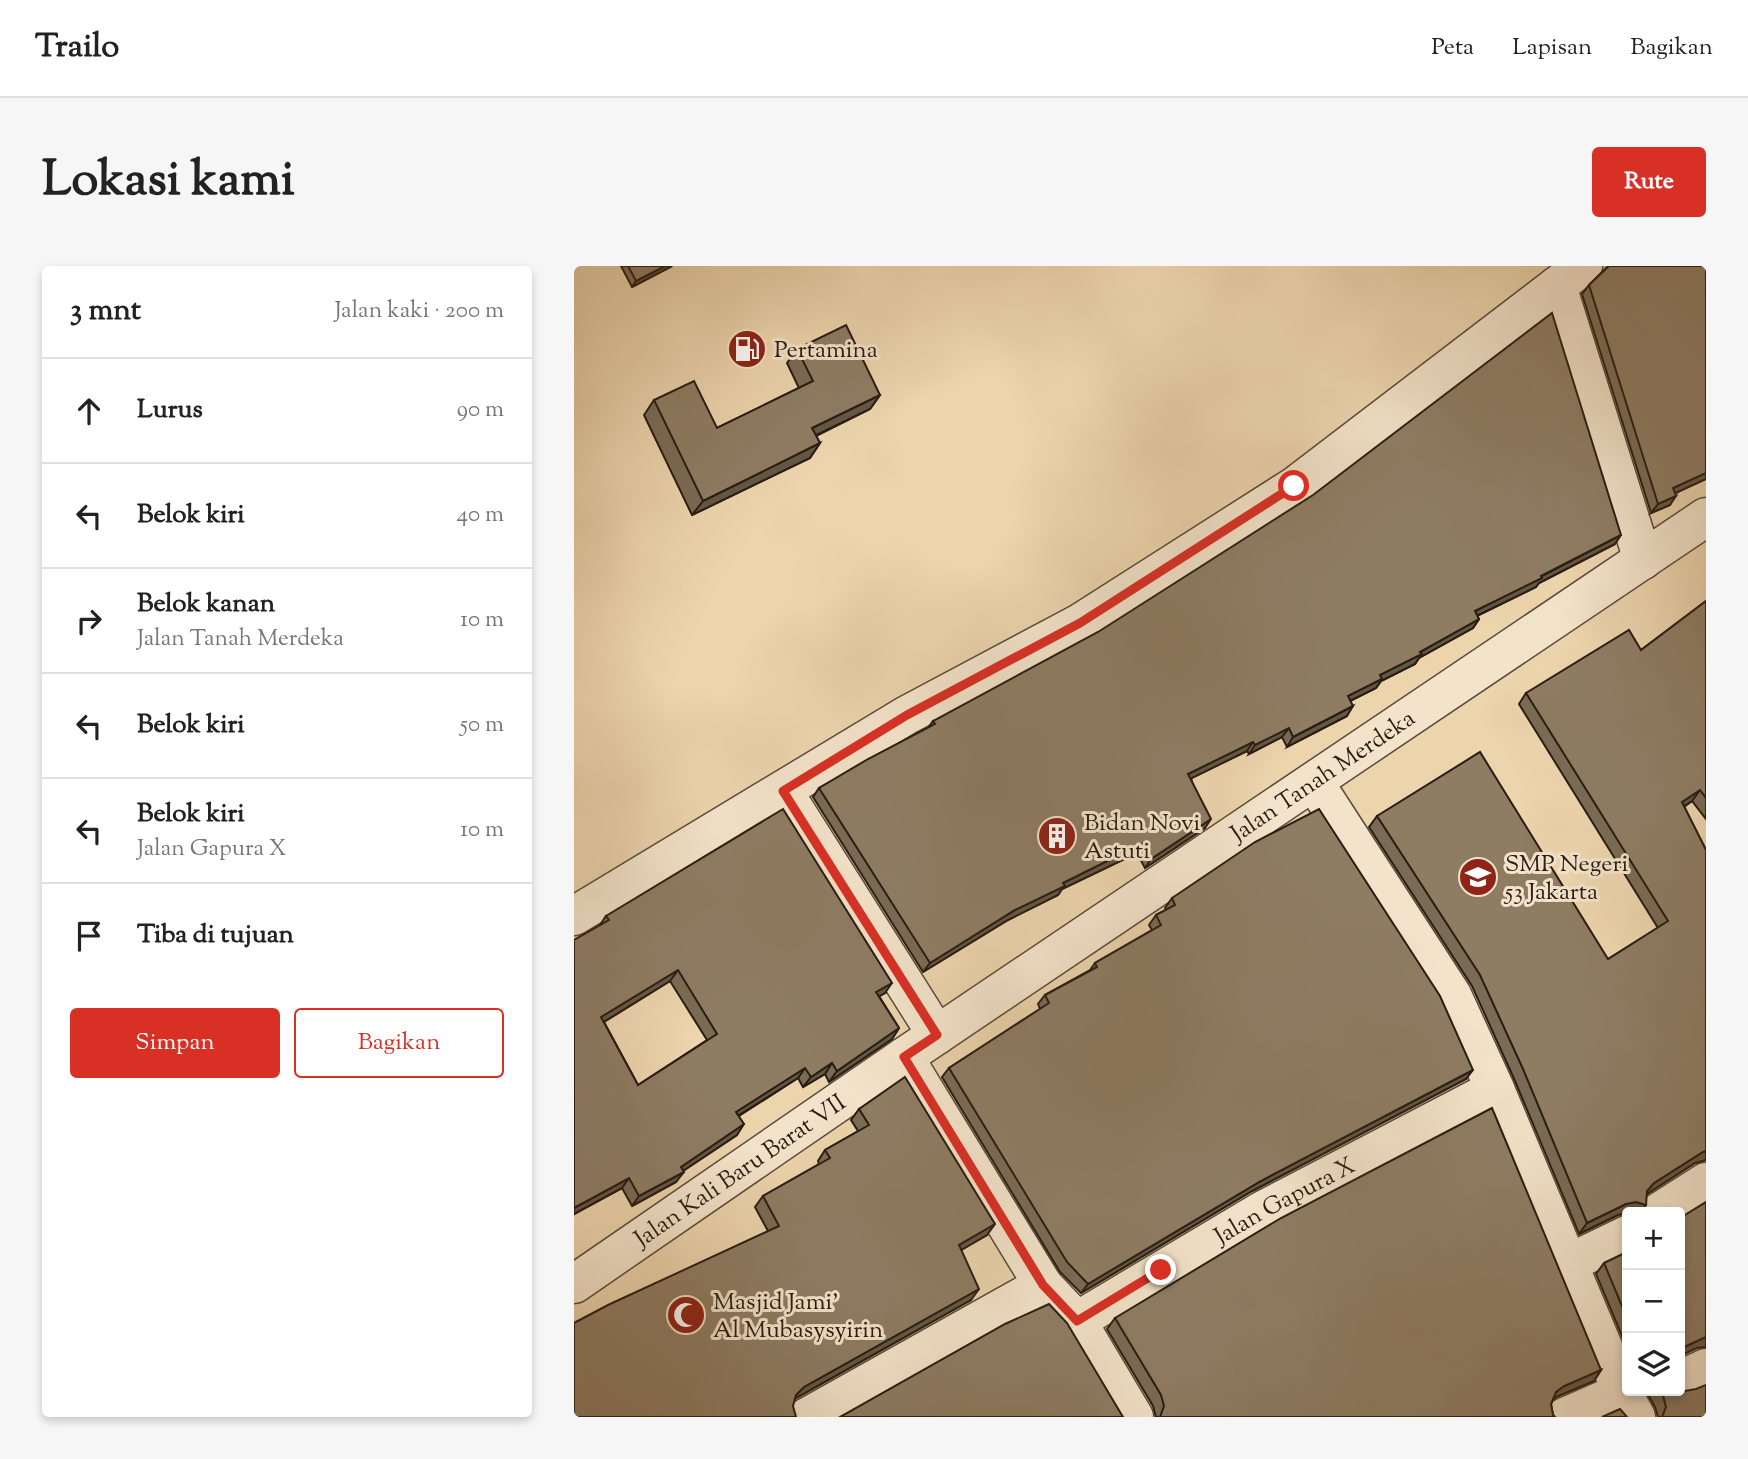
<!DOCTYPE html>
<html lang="id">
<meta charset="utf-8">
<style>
body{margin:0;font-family:"Sorts Mill Goudy",serif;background:#f6f6f6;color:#222}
.controls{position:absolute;right:21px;bottom:21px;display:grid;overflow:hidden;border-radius:7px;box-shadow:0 4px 10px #0003}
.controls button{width:63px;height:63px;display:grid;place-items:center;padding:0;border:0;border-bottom:2px solid #e0e0e0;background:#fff;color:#222;font:35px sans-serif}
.stop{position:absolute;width:21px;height:21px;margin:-16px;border:5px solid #d93025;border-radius:50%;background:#fff}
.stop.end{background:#d93025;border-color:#fff;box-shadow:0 2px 7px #0008}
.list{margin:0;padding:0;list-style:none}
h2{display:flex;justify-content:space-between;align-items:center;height:91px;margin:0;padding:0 28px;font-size:30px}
h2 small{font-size:23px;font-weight:400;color:#767676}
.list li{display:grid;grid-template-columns:46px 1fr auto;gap:21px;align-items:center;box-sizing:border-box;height:105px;padding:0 28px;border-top:2px solid #e0e0e0}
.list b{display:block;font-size:26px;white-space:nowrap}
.list p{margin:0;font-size:23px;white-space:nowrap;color:#767676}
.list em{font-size:23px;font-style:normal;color:#767676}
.actions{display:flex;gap:14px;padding:21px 28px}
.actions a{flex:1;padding:16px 0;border:2px solid #d93025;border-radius:7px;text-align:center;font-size:24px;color:#d93025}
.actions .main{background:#d93025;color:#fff}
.icon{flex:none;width:38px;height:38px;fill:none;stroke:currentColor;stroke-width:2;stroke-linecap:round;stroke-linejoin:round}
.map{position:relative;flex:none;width:1132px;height:1151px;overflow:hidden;border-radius:7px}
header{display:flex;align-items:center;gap:42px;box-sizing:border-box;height:98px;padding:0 35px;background:#fff;border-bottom:2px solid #e0e0e0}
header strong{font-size:33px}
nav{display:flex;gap:38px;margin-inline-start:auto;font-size:24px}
.intro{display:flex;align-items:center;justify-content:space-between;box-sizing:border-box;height:168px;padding:0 42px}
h1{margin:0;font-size:49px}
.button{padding:18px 32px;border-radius:7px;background:#d93025;color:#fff;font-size:24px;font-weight:700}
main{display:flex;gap:42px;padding:0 42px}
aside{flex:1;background:#fff;border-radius:7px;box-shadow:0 4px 10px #0003}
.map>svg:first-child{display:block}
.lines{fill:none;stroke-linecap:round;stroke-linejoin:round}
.street-casing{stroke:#5a4b3a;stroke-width:41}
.street{stroke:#f3e3ca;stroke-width:38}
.wall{fill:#7a6b55;stroke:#291d13;stroke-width:2;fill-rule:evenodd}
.shaded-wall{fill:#635745;stroke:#291d13;stroke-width:2}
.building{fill:#8e7c63;stroke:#291d13;stroke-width:2;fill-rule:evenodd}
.route{stroke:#d93025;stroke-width:9}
.labels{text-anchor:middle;stroke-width:6;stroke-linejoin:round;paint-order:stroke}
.poi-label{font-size:24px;fill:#291d13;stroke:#f3e3ca;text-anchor:start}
.street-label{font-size:24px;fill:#291d13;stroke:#f3e3ca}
</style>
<header>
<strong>Trailo</strong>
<nav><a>Peta</a><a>Lapisan</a><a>Bagikan</a></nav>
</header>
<div class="intro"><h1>Lokasi kami</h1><a class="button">Rute</a></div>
<main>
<aside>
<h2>3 mnt<small>Jalan kaki · 200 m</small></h2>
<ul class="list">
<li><svg class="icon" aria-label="ahead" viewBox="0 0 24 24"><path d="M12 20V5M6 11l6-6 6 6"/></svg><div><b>Lurus</b></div><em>90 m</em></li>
<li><svg class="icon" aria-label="left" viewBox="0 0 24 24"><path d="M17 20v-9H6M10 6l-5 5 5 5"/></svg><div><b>Belok kiri</b></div><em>40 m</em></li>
<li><svg class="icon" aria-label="right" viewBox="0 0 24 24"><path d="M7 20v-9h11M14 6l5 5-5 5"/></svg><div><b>Belok kanan</b><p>Jalan Tanah Merdeka</p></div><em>10 m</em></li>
<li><svg class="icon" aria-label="left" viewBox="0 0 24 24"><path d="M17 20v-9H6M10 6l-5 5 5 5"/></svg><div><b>Belok kiri</b></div><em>50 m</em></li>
<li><svg class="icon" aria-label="left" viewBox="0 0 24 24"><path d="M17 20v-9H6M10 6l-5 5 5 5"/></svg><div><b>Belok kiri</b><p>Jalan Gapura X</p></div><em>10 m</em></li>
<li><svg class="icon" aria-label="arrive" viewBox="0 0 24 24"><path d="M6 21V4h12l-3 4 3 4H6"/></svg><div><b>Tiba di tujuan</b></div></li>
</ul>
<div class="actions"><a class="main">Simpan</a><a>Bagikan</a></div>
</aside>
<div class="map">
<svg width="1132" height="1151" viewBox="0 0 1132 1151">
<rect width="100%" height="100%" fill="#ecd4ad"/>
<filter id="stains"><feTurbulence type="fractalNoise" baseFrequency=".00286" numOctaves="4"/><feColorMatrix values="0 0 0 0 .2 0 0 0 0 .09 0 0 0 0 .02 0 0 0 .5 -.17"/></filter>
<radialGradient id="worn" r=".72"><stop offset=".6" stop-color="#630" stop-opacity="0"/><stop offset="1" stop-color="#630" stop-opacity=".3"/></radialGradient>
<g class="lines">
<defs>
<g id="street">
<polyline points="983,20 1069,294"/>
<polyline points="740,516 878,729 921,823 1048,1126 1062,1151"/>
<polyline points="209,525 363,769"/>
<polyline points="0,650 333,449 506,357 721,220 1009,0"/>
<polyline points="330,791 469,1019 503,1055 560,1151"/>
<polyline points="1085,946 1132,916"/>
<polyline points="993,998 1053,969"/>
<path id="s1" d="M0 1018 330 791 1132 251"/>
<path id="s2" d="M503 1055 689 944 921 823"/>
<polyline points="1106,1114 1132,1102"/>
<polyline points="233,1151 469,1019"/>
<polyline points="991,1151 1048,1126"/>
</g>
</defs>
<use href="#street" class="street-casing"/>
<use href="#street" class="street"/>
</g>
<g class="wall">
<polygon points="47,0 98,0 58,21"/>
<polygon points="1034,0 1132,0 1132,213 1101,227 1096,239 1077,247 1008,28 1015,19"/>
<polygon points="223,83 306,129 296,143 242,170 246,177 236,192 118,249 70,149 80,134 143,162 225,122 213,97"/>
<polygon points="1041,278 965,317 962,321 903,350 905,353 899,362 845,392 841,398 807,415 802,422 776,435 773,450 713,481 708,471 675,488 673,485 617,512 631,562 571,602 563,587 488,623 484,629 434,654 349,706 239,531 245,522 354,462 359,455"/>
<polygon points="1132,335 1132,553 1118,535 1110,541 1132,584 1132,894 1121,897 1073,928 1053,946 1044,949 1005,968 941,815 898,720 795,561 803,550 1034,693 1084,662 945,438 952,427 1067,384"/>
<polygon points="598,632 892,813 678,925 507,1027 486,1006 368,811 375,802 466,743 464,738 471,729 516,704 521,697 578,664 575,659 582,649 592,644 591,642"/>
<path d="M32 650 311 727 305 730 325 762 318 773 255 816 251 808 229 821 224 812 165 850 163 869 109 905 102 916 58 940 48 922 0 948 26 659ZM96 715 133 774 64 819 30 756Z"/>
<polygon points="285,843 413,969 387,984 397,1034 222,1132 0,1151 194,965 181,941 189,930 245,898 244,895 251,884 284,865 277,854"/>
<polygon points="1053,986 1053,1082 1022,1008 1030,997"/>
<polygon points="541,1052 1027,1104 1020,1115 982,1131 979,1134 977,1138 979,1149 981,1151 582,1151 579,1140 533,1063"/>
<polygon points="1072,1125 1106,1125 1132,1151 1084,1151 1081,1141"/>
</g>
<g class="shaded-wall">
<polygon points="91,0 98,0 58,21 62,15"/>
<polygon points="306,129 296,143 228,176 238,162"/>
<polygon points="246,177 236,192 118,249 129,235"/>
<polygon points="1132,207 1132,213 1093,231 1099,222"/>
<polygon points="1102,230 1096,239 1077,247 1084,238"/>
<polygon points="1047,269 1041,278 965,317 962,321 894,354 901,345"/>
<polygon points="905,353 899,362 845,392 841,398 807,415 802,422 768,439 774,430 806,409"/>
<polygon points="779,440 773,450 713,481 719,471"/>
<polygon points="715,462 708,471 675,488 681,479"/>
<polygon points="679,476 673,485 608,517 614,508"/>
<polygon points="1126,524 1118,535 1100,547 1108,536"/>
<polygon points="637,553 631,562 571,602 577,593"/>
<polygon points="569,577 563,587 488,623 484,629 434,654 349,706 356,697 441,644 489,617"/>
<polygon points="104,704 96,715 20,762 27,751"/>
<polygon points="318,717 311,727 295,736 302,726"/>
<polygon points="325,762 318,773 255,816 263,805"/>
<polygon points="258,797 251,808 229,821 237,811"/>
<polygon points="231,802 224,812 154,856 162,846"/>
<polygon points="899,804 892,813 678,925 507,1027 514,1018 685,916"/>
<polygon points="170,858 163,869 100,911 107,901"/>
<polygon points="1132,885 1132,894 1121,897 1073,928 1073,925 1080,917 1129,886"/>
<polygon points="110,906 102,916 58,940 65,930"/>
<polygon points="55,912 48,922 0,948 0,942"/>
<polygon points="1062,936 1072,939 1067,946 1053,946 1053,947 1044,949 1005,968 1013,957 1052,938"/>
<polygon points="421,958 413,969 377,990 385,979"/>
<polygon points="405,1023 397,1034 222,1132 214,1140 222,1129 230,1121"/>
<polygon points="1132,1071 1132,1081 1123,1082 1106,1090 1106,1083"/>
<polygon points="1027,1104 1020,1115 982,1131 974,1138 982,1126 990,1120"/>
</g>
<g class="building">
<polygon points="54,0 91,0 62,15"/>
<polygon points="1035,0 1132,0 1132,207 1099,222 1102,230 1084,238 1015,19"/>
<polygon points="978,47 1047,269 967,310 968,312 901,345 905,353 846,386 848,388 806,409 808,413 774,430 779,440 719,471 715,462 681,479 679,476 614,508 637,553 577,593 569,577 489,617 491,620 441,644 356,697 245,522 294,493 361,458 359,455 524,366 739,229"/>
<polygon points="272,59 306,129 238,162 246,177 129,235 80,134 120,115 143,162 239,115 223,83"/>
<polygon points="1132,335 1132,532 1126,524 1108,536 1132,584 1132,885 1129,886 1080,917 1073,925 1072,939 1062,936 1052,938 1013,957 949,803 906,709 803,550 906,486 1034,693 1094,655 952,427 1055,364 1067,384"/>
<path d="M209 543 318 717 302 726 325 762 263 805 258 797 237 811 231 802 162 846 170 858 107 901 110 906 65 930 55 912 0 942V674L35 654 32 650ZM104 704 143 768 64 819 27 751Z"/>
<polygon points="745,543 866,730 899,804 685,916 514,1018 493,996 375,802 475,737 471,729 523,701 521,697 587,659 582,649 601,639 598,632 681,576"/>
<polygon points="331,811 421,958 385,979 405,1023 230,1121 222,1129 219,1140 222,1151 0,1151 0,1057 34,1039 205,960 189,930 256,892 251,884 295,859 285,843"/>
<polygon points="918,842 1027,1104 990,1120 982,1126 977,1138 979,1149 981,1151 586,1151 590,1140 587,1129 541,1052 707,952"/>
<polygon points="1132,936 1132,1071 1106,1083 1106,952"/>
<polygon points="1053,986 1053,1052 1030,997"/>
<polygon points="475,1038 493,1057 549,1151 266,1151 431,1058"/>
<polygon points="1132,1119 1132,1151 1088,1151 1092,1141 1089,1130 1086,1125 1106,1125 1106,1122 1111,1125 1122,1123"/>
<polygon points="1046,1143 1053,1151 1028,1151"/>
</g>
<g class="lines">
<polyline class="route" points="587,1004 503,1055 469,1019 330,791 363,769 209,525 333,449 506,357 720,220"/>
</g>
<defs>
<symbol id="fuel-disc" viewBox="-11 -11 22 22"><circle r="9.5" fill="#8f2418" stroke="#f3e3ca"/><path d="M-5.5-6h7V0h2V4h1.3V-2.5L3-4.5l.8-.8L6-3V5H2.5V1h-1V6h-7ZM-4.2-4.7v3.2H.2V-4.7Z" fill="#fff"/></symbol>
<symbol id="building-disc" viewBox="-11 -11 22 22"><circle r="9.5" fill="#8f2418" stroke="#f3e3ca"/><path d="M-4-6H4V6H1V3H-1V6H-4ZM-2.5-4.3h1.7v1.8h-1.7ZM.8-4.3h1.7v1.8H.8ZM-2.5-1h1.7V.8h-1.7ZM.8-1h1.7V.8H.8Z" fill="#fff"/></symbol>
<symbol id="school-disc" viewBox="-11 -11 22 22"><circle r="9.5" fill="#8f2418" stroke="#f3e3ca"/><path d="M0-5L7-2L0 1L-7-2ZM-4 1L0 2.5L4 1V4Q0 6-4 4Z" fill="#fff"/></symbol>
<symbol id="mosque-disc" viewBox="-11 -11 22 22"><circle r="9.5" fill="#8f2418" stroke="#f3e3ca"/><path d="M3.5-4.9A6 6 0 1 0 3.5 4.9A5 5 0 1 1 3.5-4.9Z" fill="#fff"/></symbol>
</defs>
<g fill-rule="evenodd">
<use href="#fuel-disc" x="151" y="61" width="44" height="44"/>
<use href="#building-disc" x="461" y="548" width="44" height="44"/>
<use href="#school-disc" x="882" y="589" width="44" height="44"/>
<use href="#mosque-disc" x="90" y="1027" width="44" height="44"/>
</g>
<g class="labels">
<g class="poi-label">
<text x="200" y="91">Pertamina</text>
<text x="510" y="564">Bidan Novi<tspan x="510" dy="28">Astuti</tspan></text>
<text x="931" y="605">SMP Negeri<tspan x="931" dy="28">53 Jakarta</tspan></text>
<text x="139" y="1043">Masjid Jami'<tspan x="139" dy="28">Al Mubasysyirin</tspan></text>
</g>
<g class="street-label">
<text dy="8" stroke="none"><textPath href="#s1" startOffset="905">Jalan Tanah Merdeka</textPath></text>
<text dy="8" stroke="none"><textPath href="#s1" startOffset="201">Jalan Kali Baru Barat VII</textPath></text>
<text dy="8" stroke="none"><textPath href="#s2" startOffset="240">Jalan Gapura X</textPath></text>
</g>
</g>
<rect width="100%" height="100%" filter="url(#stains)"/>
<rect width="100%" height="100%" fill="url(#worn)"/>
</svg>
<div class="controls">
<button>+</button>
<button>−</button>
<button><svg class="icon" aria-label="layers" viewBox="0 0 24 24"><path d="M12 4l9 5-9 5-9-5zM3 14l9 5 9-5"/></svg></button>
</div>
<div class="stop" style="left:720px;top:220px"></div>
<div class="stop end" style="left:587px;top:1004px"></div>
</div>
</main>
